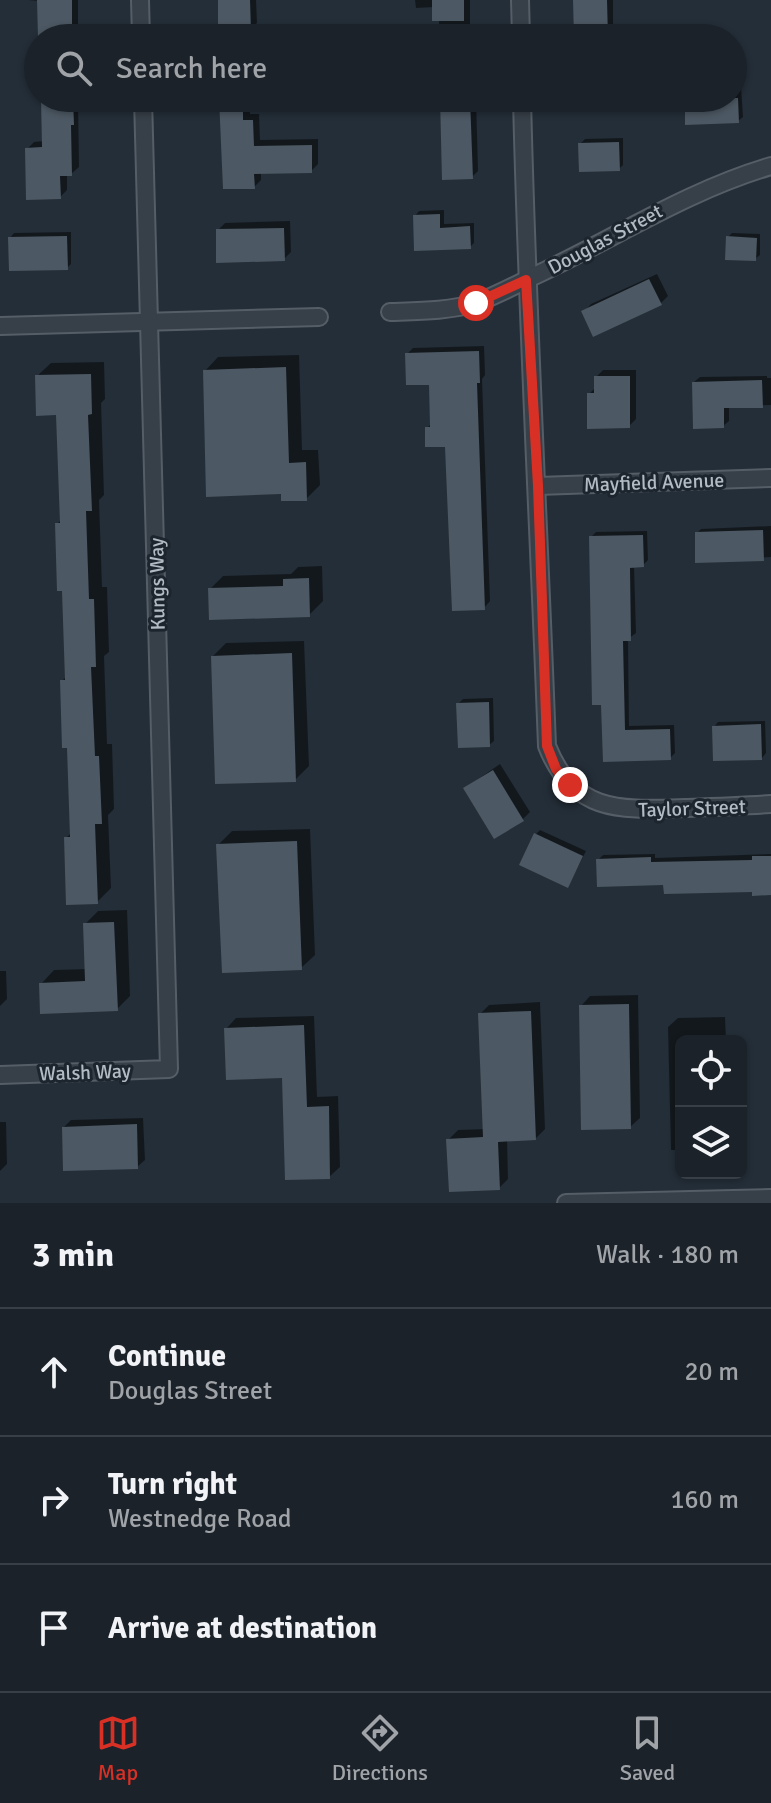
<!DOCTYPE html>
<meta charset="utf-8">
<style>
body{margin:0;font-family:Signika,sans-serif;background:#242a32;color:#f1f3f6}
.controls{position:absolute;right:24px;bottom:24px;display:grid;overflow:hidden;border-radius:12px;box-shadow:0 2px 6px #0004}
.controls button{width:72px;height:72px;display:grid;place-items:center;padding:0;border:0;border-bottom:2px solid #393f47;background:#1b222a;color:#f1f3f6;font:40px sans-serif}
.stop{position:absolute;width:24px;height:24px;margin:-18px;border:6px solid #d93025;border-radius:50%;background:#fff}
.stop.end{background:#d93025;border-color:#fff;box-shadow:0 2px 8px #0008}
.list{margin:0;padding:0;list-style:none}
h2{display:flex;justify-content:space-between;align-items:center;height:104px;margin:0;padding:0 32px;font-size:34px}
h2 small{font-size:26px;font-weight:400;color:#a0a4a8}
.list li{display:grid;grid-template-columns:52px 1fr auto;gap:24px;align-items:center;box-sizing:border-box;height:128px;padding:0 32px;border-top:2px solid #393f47}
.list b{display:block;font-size:30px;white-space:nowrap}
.list p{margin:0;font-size:26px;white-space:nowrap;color:#a0a4a8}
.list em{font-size:26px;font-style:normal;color:#a0a4a8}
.icon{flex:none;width:44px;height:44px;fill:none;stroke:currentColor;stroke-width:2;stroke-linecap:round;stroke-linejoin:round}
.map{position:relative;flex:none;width:771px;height:1203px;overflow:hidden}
.search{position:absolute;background:#1b222a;box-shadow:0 2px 6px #0004;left:24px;right:24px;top:24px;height:88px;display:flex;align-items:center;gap:20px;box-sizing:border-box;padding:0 28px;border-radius:44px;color:#a0a4a8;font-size:30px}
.sheet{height:488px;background:#1b222a}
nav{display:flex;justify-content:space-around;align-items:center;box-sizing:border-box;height:112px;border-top:2px solid #393f47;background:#1b222a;font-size:22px;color:#a0a4a8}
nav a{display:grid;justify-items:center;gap:4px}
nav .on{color:#d93025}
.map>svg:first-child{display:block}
.shadow{fill:#0007}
.building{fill:#4c5863}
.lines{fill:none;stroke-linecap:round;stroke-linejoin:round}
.minor-casing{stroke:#555d66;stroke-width:20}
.minor{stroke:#373f48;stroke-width:16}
.route{stroke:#d93025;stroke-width:10}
.labels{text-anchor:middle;stroke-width:6;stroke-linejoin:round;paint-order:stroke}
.street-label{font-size:20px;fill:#b2bac4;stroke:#1c242d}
</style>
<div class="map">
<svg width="771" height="1203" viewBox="0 0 771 1203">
<rect width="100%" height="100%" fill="#242e38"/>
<g class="shadow">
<polygon points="28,0 78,0 78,38 40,38 39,1"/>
<polygon points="220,0 256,0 257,23 248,30 248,38 213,38 220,34"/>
<polygon points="415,0 470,0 470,34 474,34 474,38 439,38 439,19 434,7 416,8"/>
<polygon points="575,0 613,0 613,38 576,38"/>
<polygon points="733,86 741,86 743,117 738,121 687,98 733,98"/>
<polygon points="42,98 78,98 79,167 71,174 67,174 67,190 60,197 27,149 34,142 44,141"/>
<polygon points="211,98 249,98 250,114 259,114 260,140 318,139 318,164 311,171 261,172 261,180 254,187 221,105 211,105"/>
<polygon points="441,98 476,98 478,171 472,177"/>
<polygon points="623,138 623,165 619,169 580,144 585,139"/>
<polygon points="444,210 444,224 474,223 474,243 470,247 415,216 419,211"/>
<polygon points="290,221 291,252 284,259 218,230 225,223"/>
<polygon points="71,232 71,264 67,268 10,238 14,233"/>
<polygon points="732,233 760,234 760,255 755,259 728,237"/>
<polygon points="657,274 668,296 661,303 584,312 591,304"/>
<polygon points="484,346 485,375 482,379 490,601 484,608 447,445 427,428 432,423 431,383 407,354 413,348"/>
<polygon points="299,355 302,450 318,450 320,485 306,499 283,492 205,371 218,357"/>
<polygon points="104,362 105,399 101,403 104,495 99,500 102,587 107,587 109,652 104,656 107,744 112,744 114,809 108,815 111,888 97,902 66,838 72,832 69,746 62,681 67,676 64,589 57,524 62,519 58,413 37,376 51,363"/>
<polygon points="603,370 636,370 636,419 629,426 589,394 596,387 596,377"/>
<polygon points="767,376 767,378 771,378 771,405 729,406 729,421 723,426 694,382 700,377"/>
<polygon points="771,526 771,557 697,561 697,533 701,529"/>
<polygon points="647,531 648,560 643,565 634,566 636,633 628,639 629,726 674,725 675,753 670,758 605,760 591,537 596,532"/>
<polygon points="322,566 323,601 309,615 210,589 223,576 291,574 298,567"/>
<polygon points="304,641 309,766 295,780 213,656 226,643"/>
<polygon points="493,698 494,741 489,745 458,704 463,699"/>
<polygon points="765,721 766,753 762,758 714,727 718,722"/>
<polygon points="500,764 530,812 523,819 465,788"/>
<polygon points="310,829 315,955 301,968 218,845 232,831"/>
<polygon points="540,830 586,851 568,886 536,834"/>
<polygon points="655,854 655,858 771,854 771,893 665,883 598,860 603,855"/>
<polygon points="127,910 130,996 117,1009 41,984 54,970 87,969 85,924 98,911"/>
<polygon points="0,971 6,971 7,999 0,1006"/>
<polygon points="638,995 640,1118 630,1127 581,1006 590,996"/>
<polygon points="540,1002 545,1129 536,1138 507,1140 508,1179 499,1188 449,1139 458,1130 485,1129 480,1014 489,1005"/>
<polygon points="314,1016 317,1097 338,1096 340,1167 329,1177 284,1076 226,1029 236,1018"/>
<polygon points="725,1017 726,1041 681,1041 681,1150 671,1150 668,1027 678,1018"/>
<polygon points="143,1118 145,1160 137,1167 64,1127 71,1120"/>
<polygon points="0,1122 6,1122 7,1164 0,1171"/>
</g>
<g class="building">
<polygon points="37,0 72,0 72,38 38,38"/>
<polygon points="218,0 250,0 251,32 218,32"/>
<rect x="432" y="0" width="32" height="21"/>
<polygon points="573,0 607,0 608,38 574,38"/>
<polygon points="41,98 73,98 74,125 71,125 72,176 60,176 61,199 26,200 25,148 42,147"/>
<polygon points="219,98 243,98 243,120 253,120 254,146 312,145 312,173 254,174 255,189 223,189"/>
<polygon points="440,98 470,98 473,179 442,180"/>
<polygon points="685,98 738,98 739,123 685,125"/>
<polygon points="619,142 620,171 579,172 578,143"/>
<polygon points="440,214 440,228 470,226 471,249 414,251 413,215"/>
<polygon points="284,228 285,261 216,263 216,229"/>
<polygon points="67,236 68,270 9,271 8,237"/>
<polygon points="726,236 757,238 756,261 725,260"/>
<polygon points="649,279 662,305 593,337 581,311"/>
<polygon points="479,351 480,383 477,383 485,610 452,611 445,447 425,447 425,427 430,427 429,385 406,385 405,353"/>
<polygon points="286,367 289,463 306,462 307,501 281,501 281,494 206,497 203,370"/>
<polygon points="91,374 92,414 88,415 92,511 86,511 89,599 94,599 96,667 91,667 95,756 99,756 102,824 95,824 98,904 66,905 64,837 70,837 67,748 62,748 60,680 65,680 62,591 57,591 55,523 60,523 56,415 36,416 35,375"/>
<polygon points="594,376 630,376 630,428 587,429 587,393 594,393"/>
<polygon points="762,380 763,408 724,408 724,428 693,429 692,382"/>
<polygon points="763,530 764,561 695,563 695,532"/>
<polygon points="643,535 644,567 630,568 631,641 623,641 625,730 670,729 671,760 603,762 601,705 592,705 589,536"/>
<polygon points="309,578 310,617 209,620 208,588 283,586 283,579"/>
<polygon points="292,653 296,782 215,784 211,656"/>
<polygon points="489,702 490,747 458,748 456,703"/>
<polygon points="761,724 762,760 713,761 712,726"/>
<polygon points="493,770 524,821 494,839 463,788"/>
<polygon points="534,833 583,856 568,888 519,865"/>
<polygon points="297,841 302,970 222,973 216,844"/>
<polygon points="752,856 771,856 771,895 752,896 752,892 664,894 663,885 597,887 596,859 651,857 651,862 752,860"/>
<polygon points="114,922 118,1011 40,1014 39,983 85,981 83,923"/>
<polygon points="629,1004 631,1129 581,1130 579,1005"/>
<polygon points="531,1011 536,1140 498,1142 500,1190 449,1192 446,1139 483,1137 478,1013"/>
<polygon points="304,1025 307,1107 329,1106 330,1179 285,1180 282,1078 226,1080 224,1028"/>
<polygon points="137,1124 138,1169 63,1171 62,1127"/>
</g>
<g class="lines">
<defs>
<g id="minor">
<polyline points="140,0 141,38"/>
<polyline points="520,0 521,38"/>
<path d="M522 98C527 314 539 530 547 746 574 814 621 810 685 808 713 807 742 806 771 804"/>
<path d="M390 312C419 311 449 311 476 303 495 296 514 286 532 277 612 240 686 191 771 166"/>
<polyline points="0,326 319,317"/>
<polyline points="538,486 771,478"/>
<polyline points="0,1075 169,1069 143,98"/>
<polyline points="566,1203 771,1198"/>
</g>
</defs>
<use href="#minor" class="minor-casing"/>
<use href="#minor" class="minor"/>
</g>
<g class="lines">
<polyline class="route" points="476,303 526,280 538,486 547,746 556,769 570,785"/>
</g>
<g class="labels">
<g class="street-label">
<text transform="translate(605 239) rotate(-28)" y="7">Douglas Street</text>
<text transform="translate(654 482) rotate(-2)" y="7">Mayfield Avenue</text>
<text transform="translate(157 584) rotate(-91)" y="7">Kungs Way</text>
<text transform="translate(692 808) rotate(-2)" y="7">Taylor Street</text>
<text transform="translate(85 1072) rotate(-2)" y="7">Walsh Way</text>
</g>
</g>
</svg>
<div class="controls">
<button><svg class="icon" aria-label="locate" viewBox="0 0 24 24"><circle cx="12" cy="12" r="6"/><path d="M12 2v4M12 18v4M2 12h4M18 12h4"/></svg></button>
<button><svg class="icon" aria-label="layers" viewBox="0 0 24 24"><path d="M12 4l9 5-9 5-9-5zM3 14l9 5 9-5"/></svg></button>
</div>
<div class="stop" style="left:476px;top:303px"></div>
<div class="stop end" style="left:570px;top:785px"></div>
<div class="search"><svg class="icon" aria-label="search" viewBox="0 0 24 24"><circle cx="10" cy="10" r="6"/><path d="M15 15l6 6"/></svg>Search here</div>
</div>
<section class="sheet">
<h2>3 min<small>Walk · 180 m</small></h2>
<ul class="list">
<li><svg class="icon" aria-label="ahead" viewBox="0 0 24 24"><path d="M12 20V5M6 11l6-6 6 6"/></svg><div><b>Continue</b><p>Douglas Street</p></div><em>20 m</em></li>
<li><svg class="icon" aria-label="right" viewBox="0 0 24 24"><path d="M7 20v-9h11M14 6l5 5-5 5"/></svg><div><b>Turn right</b><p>Westnedge Road</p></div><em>160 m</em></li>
<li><svg class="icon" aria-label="arrive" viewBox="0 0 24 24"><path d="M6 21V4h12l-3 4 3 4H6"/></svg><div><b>Arrive at destination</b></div></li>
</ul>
</section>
<nav>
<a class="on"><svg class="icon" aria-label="map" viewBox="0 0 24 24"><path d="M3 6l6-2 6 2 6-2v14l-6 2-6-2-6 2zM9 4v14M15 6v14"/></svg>Map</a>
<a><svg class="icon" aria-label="directions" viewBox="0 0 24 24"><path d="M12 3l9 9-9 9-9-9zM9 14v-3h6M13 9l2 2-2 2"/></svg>Directions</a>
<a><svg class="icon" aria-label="saved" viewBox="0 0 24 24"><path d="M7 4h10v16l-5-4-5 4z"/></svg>Saved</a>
</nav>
